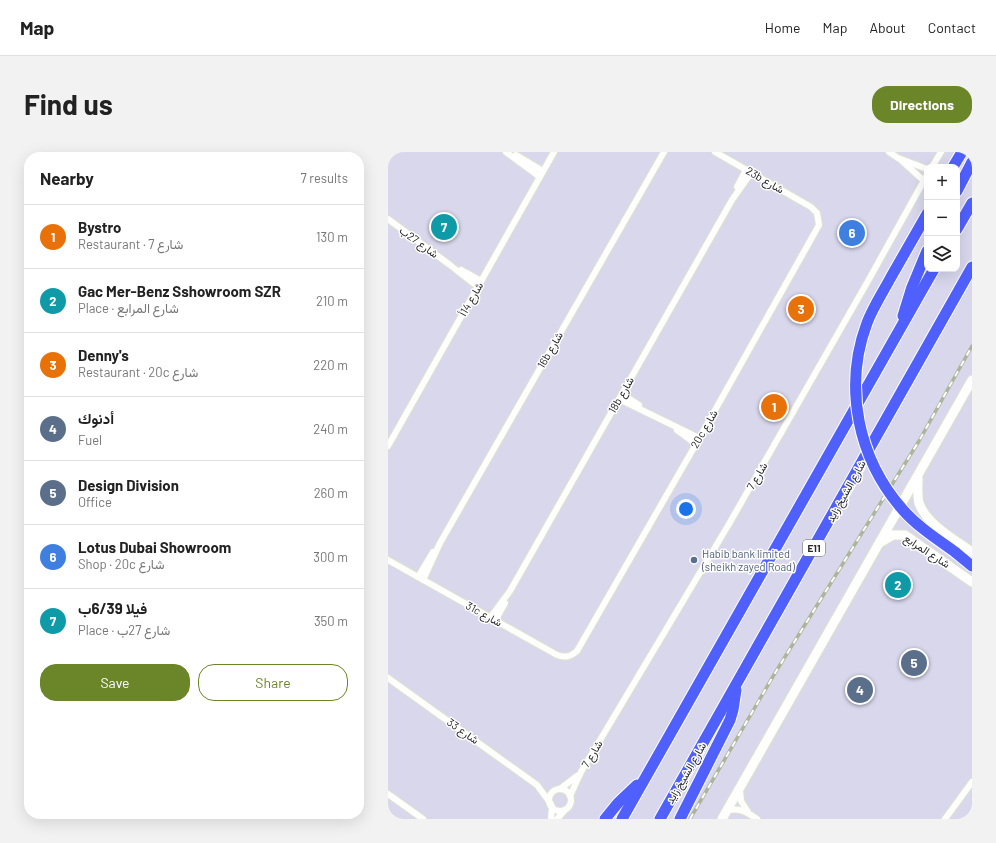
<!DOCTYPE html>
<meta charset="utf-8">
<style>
body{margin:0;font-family:Barlow,Vazirmatn,sans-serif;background:#f2f2f2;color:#222}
.controls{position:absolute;right:12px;top:12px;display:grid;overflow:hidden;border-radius:8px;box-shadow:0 4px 16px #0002}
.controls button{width:36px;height:36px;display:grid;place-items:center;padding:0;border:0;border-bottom:1px solid #e0e0e0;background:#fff;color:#222;font:20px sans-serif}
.you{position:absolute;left:298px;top:357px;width:14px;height:14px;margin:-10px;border:3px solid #fff;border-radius:50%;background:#1a73e8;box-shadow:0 0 0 6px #1a73e833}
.badge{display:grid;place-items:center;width:26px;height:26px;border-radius:50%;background:#6b8529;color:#fff;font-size:13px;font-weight:700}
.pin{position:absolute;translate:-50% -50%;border:2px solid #fff;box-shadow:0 1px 4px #0006}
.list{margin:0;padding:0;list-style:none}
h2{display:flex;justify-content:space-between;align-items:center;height:52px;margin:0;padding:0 16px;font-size:17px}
h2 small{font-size:13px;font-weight:400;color:#767676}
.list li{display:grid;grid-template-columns:26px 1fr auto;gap:12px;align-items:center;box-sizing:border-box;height:64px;padding:0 16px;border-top:1px solid #e0e0e0}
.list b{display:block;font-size:15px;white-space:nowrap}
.list p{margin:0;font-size:13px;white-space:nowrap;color:#767676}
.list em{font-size:13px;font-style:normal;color:#767676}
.actions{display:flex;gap:8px;padding:12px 16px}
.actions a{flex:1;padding:9px 0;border:1px solid #6b8529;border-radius:16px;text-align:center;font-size:14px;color:#6b8529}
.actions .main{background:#6b8529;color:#fff}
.icon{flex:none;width:22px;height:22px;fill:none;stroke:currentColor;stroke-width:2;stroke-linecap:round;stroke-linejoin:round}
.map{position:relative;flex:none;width:584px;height:667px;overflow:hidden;border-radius:16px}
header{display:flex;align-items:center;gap:24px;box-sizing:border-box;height:56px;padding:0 20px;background:#fff;border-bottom:1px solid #e0e0e0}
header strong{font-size:19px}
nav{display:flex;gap:22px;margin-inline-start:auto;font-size:14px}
.intro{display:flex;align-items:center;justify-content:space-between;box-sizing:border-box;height:96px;padding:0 24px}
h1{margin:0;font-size:28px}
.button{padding:10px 18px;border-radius:16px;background:#6b8529;color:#fff;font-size:14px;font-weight:700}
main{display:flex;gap:24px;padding:0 24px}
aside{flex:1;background:#fff;border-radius:16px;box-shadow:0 4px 16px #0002}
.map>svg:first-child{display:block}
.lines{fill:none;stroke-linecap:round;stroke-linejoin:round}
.street-casing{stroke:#dde3cd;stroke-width:8}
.secondary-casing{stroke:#dde3cd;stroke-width:11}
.highway-casing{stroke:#fff;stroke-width:13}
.street{stroke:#fff;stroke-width:6}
.secondary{stroke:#fff;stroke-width:9}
.highway{stroke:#5060ff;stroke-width:11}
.rail-casing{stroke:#acb59a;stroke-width:3.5}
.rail{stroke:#fff;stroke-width:2;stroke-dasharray:6;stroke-linecap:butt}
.highway-bridge-casing{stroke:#fff;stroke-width:13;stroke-linecap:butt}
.highway-bridge{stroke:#5060ff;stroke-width:11}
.service-dot{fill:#5c6f8a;stroke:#fff;stroke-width:1.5}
.labels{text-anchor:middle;stroke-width:3;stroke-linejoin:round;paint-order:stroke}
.shield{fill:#fff;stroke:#686868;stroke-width:1}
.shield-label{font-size:10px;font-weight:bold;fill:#282828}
.street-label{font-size:11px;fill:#282828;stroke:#fff}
.service-label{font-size:11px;fill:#4e5e75;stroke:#fff;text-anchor:start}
</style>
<header>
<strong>Map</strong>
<nav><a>Home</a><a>Map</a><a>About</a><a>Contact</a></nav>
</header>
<div class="intro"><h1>Find us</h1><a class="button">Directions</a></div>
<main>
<aside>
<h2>Nearby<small>7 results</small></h2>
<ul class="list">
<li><span class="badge" style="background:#e8710a">1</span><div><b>Bystro</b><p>Restaurant · شارع 7</p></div><em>130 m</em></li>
<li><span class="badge" style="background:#0f9aa8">2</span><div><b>Gac Mer-Benz Sshowroom SZR</b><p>Place · شارع المرابع</p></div><em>210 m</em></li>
<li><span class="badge" style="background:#e8710a">3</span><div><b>Denny's</b><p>Restaurant · 20c شارع</p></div><em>220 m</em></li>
<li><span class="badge" style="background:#5c6f8a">4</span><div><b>أدنوك</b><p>Fuel</p></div><em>240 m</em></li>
<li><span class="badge" style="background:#5c6f8a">5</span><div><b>Design Division</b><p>Office</p></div><em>260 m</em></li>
<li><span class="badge" style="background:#3f7fe0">6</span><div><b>Lotus Dubai Showroom</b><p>Shop · 20c شارع</p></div><em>300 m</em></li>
<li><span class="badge" style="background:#0f9aa8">7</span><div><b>فيلا 6/39ب</b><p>Place · شارع 27ب</p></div><em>350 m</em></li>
</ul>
<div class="actions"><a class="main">Save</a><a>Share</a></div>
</aside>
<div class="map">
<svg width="584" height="667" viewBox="0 0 584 667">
<rect width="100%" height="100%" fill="#d8d7ec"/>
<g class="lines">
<defs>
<g id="street">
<polyline points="118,0 152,25"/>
<polyline points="501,0 510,6 539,17"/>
<polyline points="128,3 155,19"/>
<polyline points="513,8 536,29"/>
<polyline points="544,15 553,0"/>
<polyline points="349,35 358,18"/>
<polyline points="0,67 62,113 90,135"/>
<polyline points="73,118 93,129"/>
<polyline points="234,242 251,253"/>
<polyline points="231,247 311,286"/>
<polyline points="289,278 308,292"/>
<polyline points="0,294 166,0"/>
<path d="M0 408 169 503C177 506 182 505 189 499L308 292 431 73 429 61 423 55 327 0"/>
<polyline points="30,425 45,400"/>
<polyline points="35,428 52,391 276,0"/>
<polyline points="102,466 122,439 344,48 363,21"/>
<polyline points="107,469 117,451"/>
<polyline points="0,526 149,633 163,652"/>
<polyline points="172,637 189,624"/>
<circle cx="172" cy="648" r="11"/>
<polyline points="352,638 353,649 360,660"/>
<polyline points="0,642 35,667"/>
<polyline points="182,644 193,620 341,372 480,129 539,23"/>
<path d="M338 659C351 655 359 660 369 667"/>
<polyline points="163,667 164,655"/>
<polyline points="169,667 177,658"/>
<polyline points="557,667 584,630"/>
</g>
<g id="secondary">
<path d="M530 326C530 334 529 343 531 351 538 372 567 388 584 400"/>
<polyline points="493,390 505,383 517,383 584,430"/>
<polyline points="334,667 584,228"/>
</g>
<g id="highway">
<polyline points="565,15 574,0"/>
<polyline points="569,39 584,10"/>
<polyline points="569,77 584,51"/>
<polyline points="515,164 524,135 539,99"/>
<polyline points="567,400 584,414"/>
<polyline points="217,667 230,651 249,633"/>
<polyline points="234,667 546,117"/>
<polyline points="272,667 584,115"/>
<polyline points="292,667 342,568 345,558 348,538"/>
</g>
</defs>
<use href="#street" class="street-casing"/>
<use href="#secondary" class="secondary-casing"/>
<use href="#highway" class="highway-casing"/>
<use href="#street" class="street"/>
<use href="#secondary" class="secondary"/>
<use href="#highway" class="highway"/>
<defs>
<polyline id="rail" points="302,667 387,521 531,289 584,194"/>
</defs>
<use href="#rail" class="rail-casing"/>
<use href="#rail" class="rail"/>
<defs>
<path id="highway-bridge" d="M539 62C527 83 515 104 503 125 495 140 485 155 479 171 455 235 470 307 515 358 530 375 549 387 567 400"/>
</defs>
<use href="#highway-bridge" class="highway-bridge-casing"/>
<use href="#highway-bridge" class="highway-bridge"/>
</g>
<circle class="service-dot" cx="306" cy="408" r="4"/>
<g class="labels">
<rect class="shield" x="415" y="388" width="22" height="16" rx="3"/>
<g class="shield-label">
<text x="426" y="400">E11</text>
</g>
<g class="street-label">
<text transform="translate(377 28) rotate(30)" y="4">23b شارع</text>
<text transform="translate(31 90) rotate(36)" y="4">شارع 27ب</text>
<text transform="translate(83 147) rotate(-60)" y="4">شارع 14أ</text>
<text transform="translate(162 198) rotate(-60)" y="4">16b شارع</text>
<text transform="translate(233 243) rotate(-60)" y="4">18b شارع</text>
<text transform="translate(316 277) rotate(-60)" y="4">20c شارع</text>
<text transform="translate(369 324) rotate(-60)" y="4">شارع 7</text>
<text transform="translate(458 339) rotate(-61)" y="4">شارع الشيخ زايد</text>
<text transform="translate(539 399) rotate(33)" y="4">شارع المرابع</text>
<text transform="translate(96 462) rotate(29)" y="4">31c شارع</text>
<text transform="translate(75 579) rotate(35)" y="4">شارع 33</text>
<text transform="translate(204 602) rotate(-59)" y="4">شارع 7</text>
<text transform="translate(298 621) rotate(-60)" y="4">شارع الشيخ زايد</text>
</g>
<g class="service-label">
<text x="314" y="406">Habib bank limited<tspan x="314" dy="13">(sheikh zayed Road)</tspan></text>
</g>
</g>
</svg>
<div class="controls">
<button>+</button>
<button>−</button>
<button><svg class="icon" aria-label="layers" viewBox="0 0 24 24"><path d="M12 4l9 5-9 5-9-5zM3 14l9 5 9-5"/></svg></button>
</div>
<div class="you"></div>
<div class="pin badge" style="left:386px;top:255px;background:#e8710a">1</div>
<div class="pin badge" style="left:510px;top:433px;background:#0f9aa8">2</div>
<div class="pin badge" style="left:413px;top:157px;background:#e8710a">3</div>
<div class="pin badge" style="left:472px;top:538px;background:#5c6f8a">4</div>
<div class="pin badge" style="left:526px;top:511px;background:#5c6f8a">5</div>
<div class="pin badge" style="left:464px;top:81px;background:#3f7fe0">6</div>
<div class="pin badge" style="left:56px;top:75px;background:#0f9aa8">7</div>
</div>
</main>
